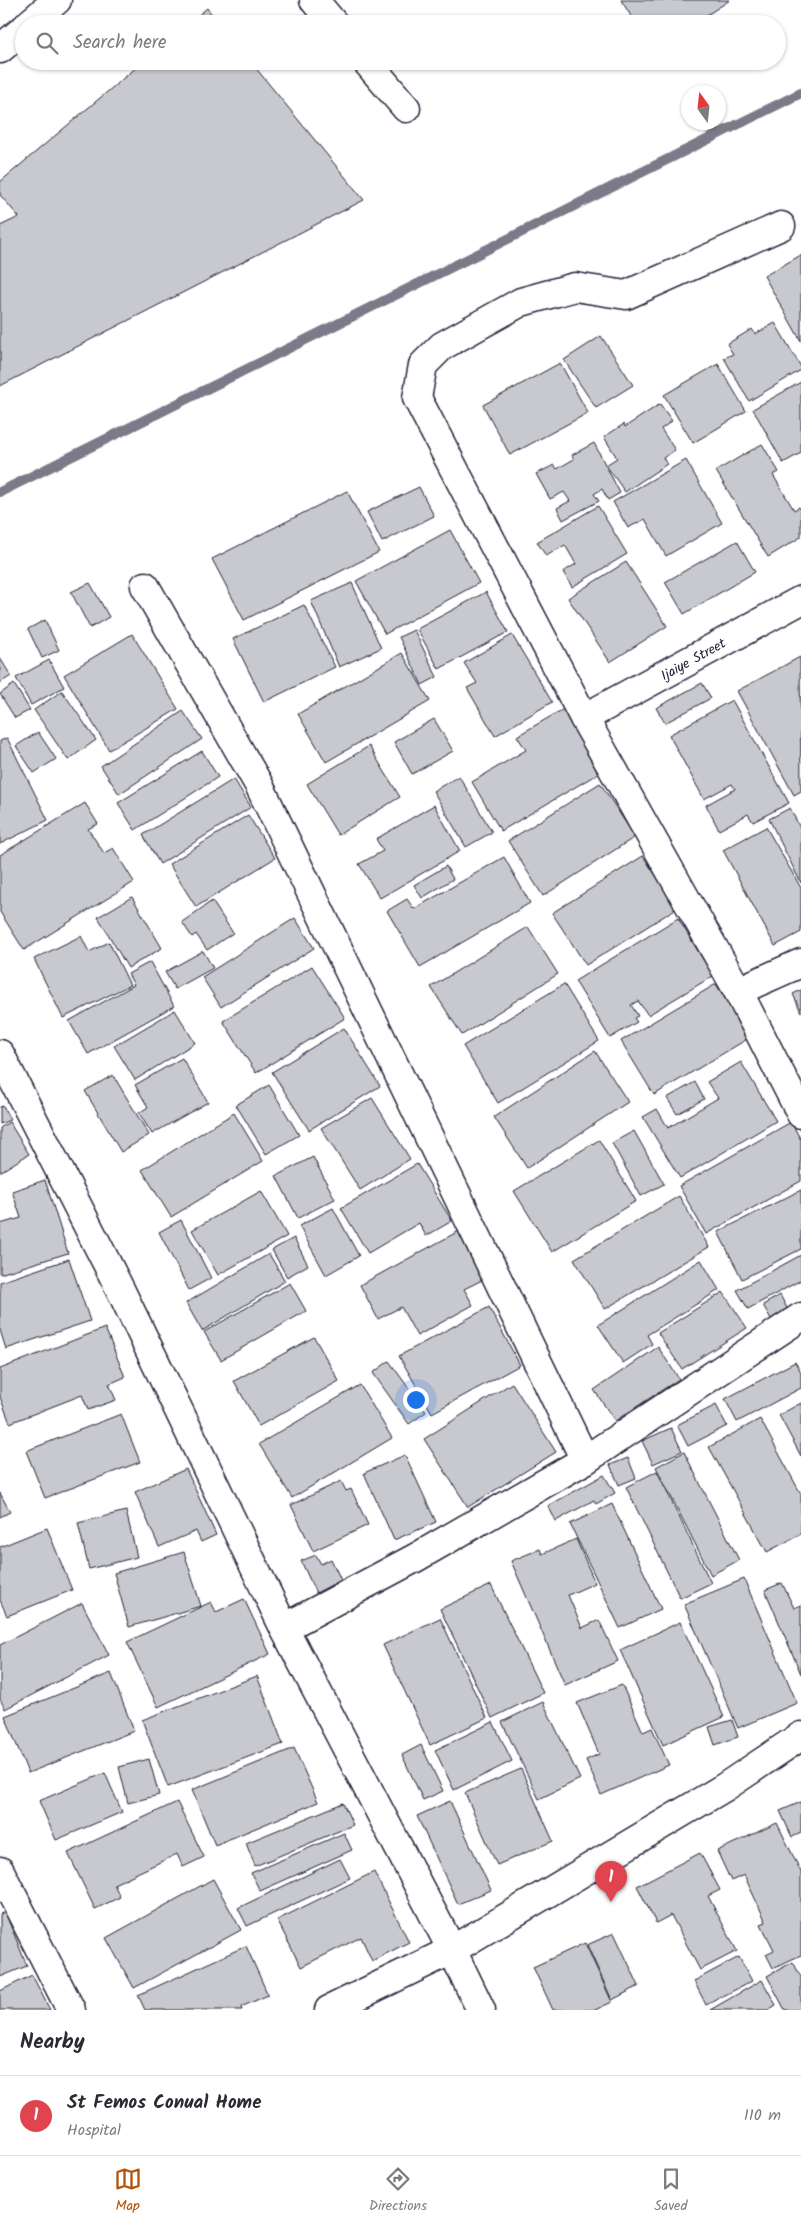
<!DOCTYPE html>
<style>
body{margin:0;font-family:Kalam,sans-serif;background:#f2f2f3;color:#2b2b33}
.compass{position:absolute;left:681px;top:85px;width:45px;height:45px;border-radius:50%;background:#fff;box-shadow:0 1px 4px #0004;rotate:345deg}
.you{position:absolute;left:415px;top:1399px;width:18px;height:18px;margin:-12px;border:4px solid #fff;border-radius:50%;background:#1a73e8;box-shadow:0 0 0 8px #1a73e833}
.badge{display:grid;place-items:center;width:32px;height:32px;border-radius:50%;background:#b45309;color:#fff;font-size:16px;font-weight:700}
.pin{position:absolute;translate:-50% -41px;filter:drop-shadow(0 1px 2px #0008)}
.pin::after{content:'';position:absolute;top:26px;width:18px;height:15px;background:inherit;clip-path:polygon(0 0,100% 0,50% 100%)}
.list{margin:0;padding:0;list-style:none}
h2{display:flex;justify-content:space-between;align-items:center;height:65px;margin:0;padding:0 20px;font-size:21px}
h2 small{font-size:16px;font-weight:400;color:#7c7c81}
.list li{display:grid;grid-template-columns:32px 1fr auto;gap:15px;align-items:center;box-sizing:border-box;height:80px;padding:0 20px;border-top:1px solid #e1e1e2}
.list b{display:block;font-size:19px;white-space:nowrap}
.list p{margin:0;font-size:16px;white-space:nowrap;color:#7c7c81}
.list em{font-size:16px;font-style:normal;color:#7c7c81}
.icon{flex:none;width:28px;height:28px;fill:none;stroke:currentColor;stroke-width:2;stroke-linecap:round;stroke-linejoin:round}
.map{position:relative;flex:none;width:801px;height:2010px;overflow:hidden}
.search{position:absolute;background:#fff;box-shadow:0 1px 4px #0004;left:15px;right:15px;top:15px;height:55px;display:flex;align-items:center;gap:12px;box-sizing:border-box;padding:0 18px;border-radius:28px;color:#7c7c81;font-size:19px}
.sheet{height:145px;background:#fff}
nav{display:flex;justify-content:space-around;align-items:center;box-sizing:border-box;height:70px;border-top:1px solid #e1e1e2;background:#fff;font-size:14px;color:#7c7c81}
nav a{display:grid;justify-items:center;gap:2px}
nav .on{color:#b45309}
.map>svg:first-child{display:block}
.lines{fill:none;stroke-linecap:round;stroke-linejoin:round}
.stream{stroke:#7a7a88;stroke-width:10}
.building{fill:#c8c8cf;stroke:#22223b}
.minor-casing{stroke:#22223b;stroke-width:31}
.major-casing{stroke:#22223b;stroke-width:31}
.minor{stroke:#fff;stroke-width:28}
.major{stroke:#fff;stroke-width:28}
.labels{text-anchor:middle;stroke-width:4.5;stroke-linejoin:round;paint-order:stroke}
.street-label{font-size:14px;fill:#22223b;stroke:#fff}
</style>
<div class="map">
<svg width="801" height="2010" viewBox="0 0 801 2010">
<rect width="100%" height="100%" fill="#fff"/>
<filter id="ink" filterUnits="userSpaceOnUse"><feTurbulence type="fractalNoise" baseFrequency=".02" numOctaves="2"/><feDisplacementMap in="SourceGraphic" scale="10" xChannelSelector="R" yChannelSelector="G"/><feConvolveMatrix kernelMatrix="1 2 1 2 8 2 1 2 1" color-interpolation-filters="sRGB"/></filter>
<g filter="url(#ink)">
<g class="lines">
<polyline class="stream" points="0,492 801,93"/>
</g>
<g class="building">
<polygon points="621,0 730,0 693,24 636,24"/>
<polygon points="207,8 219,24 188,24"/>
<polygon points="144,61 250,61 364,200 0,386 0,226 19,217 0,195 0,182"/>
<polygon points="801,255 801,341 764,276"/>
<polygon points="775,323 801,367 801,370 749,401 724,358 733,354 727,344 752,329 755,334"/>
<polygon points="601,336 633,385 596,408 564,360"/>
<polygon points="560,363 588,413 510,455 483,405"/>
<polygon points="718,364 746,411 693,443 664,395"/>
<polygon points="801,382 801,453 783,463 753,409"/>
<polygon points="660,404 672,421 661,429 675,450 663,458 667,464 625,492 606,465 617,458 604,437 624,424 625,427"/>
<polygon points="594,443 620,493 608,500 602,489 594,494 599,501 563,520 557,508 570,501 564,492 550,499 536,474 554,465 557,469 574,459 572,455"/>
<polygon points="762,444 779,472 773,475 794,510 799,507 801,510 801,537 768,557 716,471"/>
<polygon points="686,460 722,523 666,556 645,519 628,528 613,502"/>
<polygon points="419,487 434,516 382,542 367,512"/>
<polygon points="347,491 379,552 244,620 212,559"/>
<polygon points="598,506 627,554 572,587 563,572 576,564 565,545 546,556 537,542"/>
<polygon points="450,530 479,583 385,634 356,581"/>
<polygon points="737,541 755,572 684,614 665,582"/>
<polygon points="626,562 667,626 610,662 568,598"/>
<polygon points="90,583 109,617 90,628 71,592"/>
<polygon points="352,583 381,648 339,667 311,601"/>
<polygon points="486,592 508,632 439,669 417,629"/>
<polygon points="304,605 335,667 264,702 233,639"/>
<polygon points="45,620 59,650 42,658 28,629"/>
<polygon points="414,630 437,677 422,685 399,637"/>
<polygon points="132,634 178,709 109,750 64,675"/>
<polygon points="512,635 552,702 495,736 467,688 477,683 464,663"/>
<polygon points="402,653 430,701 326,762 298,714"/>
<polygon points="800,657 801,791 794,795 737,691"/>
<polygon points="0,658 11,676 0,683"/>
<polygon points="49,660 64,687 31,705 16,678"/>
<polygon points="702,683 711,698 665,723 656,708"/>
<polygon points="14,684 30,710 15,718 0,694"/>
<polygon points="62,691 96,740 68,760 34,710"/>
<polygon points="732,700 789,803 753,822 748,814 719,830 706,805 735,789 732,784 704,799 669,735"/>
<polygon points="567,707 604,770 501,831 472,782 526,750 517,736"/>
<polygon points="183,711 202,739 119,794 101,766"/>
<polygon points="434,719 453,751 412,774 394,742"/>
<polygon points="38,732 56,759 34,773 16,746"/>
<polygon points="7,738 48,820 0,844 0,741"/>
<polygon points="369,746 400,797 338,835 307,784"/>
<polygon points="202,751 218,777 135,830 118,803"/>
<polygon points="459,776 492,832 466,847 433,791"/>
<polygon points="234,779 251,807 160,864 143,835"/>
<polygon points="600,783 635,837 543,896 508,841"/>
<polygon points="85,803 98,824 88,829 104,853 113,848 134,882 24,950 0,912 0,855"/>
<polygon points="434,805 460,851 380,898 359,864 383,851 376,839"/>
<polygon points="790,808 801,830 801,883 769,819"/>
<polygon points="248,815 275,858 196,907 169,864"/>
<polygon points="766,827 801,888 801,932 775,946 723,850"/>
<polygon points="643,856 677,908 586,965 552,913"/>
<polygon points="504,857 530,903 420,967 387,911 407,899 414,909"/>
<polygon points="446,866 453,879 422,898 414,885"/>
<polygon points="132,897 162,948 128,968 98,917"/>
<polygon points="212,901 233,933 207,950 196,934 192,937 182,922"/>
<polygon points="295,918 314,948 221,1007 202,977"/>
<polygon points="678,918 713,976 648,1015 638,1001 631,1005 638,1016 634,1018 637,1022 610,1038 575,981"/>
<polygon points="528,927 558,974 462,1035 431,987"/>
<polygon points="81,936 89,952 109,942 130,985 63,1018 34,959"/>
<polygon points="203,951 213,968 175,989 165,972"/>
<polygon points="150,962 174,1006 88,1054 69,1021 134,985 128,974"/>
<polygon points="312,966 345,1018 256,1073 223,1021"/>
<polygon points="564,984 599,1041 498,1103 463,1046"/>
<polygon points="716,984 749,1038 654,1095 621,1041"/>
<polygon points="801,990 801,1012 793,994"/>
<polygon points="175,1010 195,1043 135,1080 114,1046"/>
<polygon points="344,1028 380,1086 309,1130 272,1072"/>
<polygon points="595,1051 628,1102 527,1168 494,1117"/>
<polygon points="182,1058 208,1102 152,1134 139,1113 148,1107 135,1085"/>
<polygon points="741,1062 776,1121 680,1178 643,1117 657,1109 668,1128 718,1098 707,1082"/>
<polygon points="113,1075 149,1135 121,1152 85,1091"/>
<polygon points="695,1082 704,1099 677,1114 667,1098"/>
<polygon points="269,1085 299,1135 266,1154 236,1105"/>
<polygon points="372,1098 410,1159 360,1190 321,1128"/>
<polygon points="3,1106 10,1120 0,1124 0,1107"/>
<polygon points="234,1113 263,1161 171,1217 142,1170"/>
<polygon points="9,1122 29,1154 0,1172 0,1128"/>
<polygon points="791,1122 801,1140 801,1181 706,1234 679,1186"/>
<polygon points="634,1131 664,1184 641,1196 612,1143"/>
<polygon points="599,1140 636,1201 552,1252 514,1191"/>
<polygon points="313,1157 335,1199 298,1218 276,1176"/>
<polygon points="417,1164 452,1221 426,1236 419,1223 368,1253 341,1208"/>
<polygon points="45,1180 68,1253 0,1274 0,1224 21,1218 12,1191"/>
<polygon points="801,1190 801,1249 742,1279 718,1232"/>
<polygon points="261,1191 287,1236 218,1275 192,1230"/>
<polygon points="679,1196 709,1247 605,1309 574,1259"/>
<polygon points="333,1208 359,1256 326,1275 299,1226"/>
<polygon points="181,1220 211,1278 189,1290 159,1232"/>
<polygon points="459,1231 469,1250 490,1276 464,1289 473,1305 417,1336 401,1307 378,1319 360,1285"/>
<polygon points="294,1238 308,1265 287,1277 272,1250"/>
<polygon points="269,1254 285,1281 202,1331 186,1303"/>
<polygon points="801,1255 801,1280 748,1309 737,1290"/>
<polygon points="69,1259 90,1321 6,1349 0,1330 0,1282"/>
<polygon points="701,1260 719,1290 647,1335 652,1344 623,1363 598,1325"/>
<polygon points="290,1283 306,1311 221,1360 204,1332"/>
<polygon points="723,1292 747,1328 682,1369 658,1333"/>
<polygon points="780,1295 788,1310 771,1319 763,1305"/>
<polygon points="489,1307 520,1365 432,1413 399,1356"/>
<polygon points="105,1328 125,1377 109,1384 116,1400 88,1410 82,1395 10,1423 0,1397 0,1369"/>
<polygon points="314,1337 339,1381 259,1426 234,1381"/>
<polygon points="658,1347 679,1379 615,1421 594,1390"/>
<polygon points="389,1361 426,1412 409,1424 373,1373"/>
<polygon points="795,1362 801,1372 801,1388 737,1422 725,1399"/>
<polygon points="512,1383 556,1452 468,1507 424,1439"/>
<polygon points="360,1385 392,1438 292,1498 259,1444"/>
<polygon points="801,1403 801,1456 779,1415"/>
<polygon points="716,1405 727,1426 688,1446 677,1425"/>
<polygon points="121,1414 140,1462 45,1498 26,1451"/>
<polygon points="760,1419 801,1494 801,1534 767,1552 709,1447"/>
<polygon points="671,1428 682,1451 653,1464 642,1441"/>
<polygon points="684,1452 739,1560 711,1575 656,1467"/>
<polygon points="405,1455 436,1522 394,1540 364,1473"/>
<polygon points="628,1458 636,1478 619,1485 610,1465"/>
<polygon points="186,1469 216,1535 201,1542 196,1531 159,1547 135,1492"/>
<polygon points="657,1471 711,1583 680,1598 626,1487"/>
<polygon points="604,1475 615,1493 596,1504 594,1500 556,1521 548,1506"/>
<polygon points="341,1481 346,1491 351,1489 368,1525 313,1551 291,1505"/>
<polygon points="0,1493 10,1512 0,1517"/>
<polygon points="612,1504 661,1609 620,1628 570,1524"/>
<polygon points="126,1511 137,1557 89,1569 78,1523"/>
<polygon points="47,1528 72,1590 7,1616 0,1600 0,1547"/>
<polygon points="576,1539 595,1583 568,1595 582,1628 599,1620 618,1661 565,1685 511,1561 540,1549 542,1554"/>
<polygon points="184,1552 201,1606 129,1627 114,1573"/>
<polygon points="316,1555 321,1564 331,1559 341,1580 316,1593 301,1561"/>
<polygon points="744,1579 797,1703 738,1728 684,1604"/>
<polygon points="782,1583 794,1608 801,1605 801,1674 765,1590"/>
<polygon points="491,1585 543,1693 492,1718 440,1609"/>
<polygon points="244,1599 270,1654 158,1707 127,1642 211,1602 216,1612"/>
<polygon points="82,1603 109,1655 5,1709 0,1699 0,1645"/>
<polygon points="440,1618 487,1718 430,1745 383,1645"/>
<polygon points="680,1622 724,1717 663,1745 620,1650"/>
<polygon points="111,1673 134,1731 28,1773 5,1716"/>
<polygon points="257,1676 283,1744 168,1787 142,1720"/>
<polygon points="622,1685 643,1732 652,1728 669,1765 601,1795 586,1760 599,1754 577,1703"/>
<polygon points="543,1702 580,1779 539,1799 502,1722"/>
<polygon points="732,1720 738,1737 715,1745 709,1727"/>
<polygon points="493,1722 512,1761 454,1790 435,1750"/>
<polygon points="421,1745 443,1791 423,1800 402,1755"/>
<polygon points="294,1748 318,1802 215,1845 192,1790"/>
<polygon points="149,1759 159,1795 128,1803 119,1767"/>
<polygon points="521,1769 553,1841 497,1865 465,1793"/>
<polygon points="105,1773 122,1812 56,1840 39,1801"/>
<polygon points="450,1801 491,1890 458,1904 417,1816"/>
<polygon points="177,1802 204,1857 183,1867 177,1854 114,1884 120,1897 95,1909 68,1853"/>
<polygon points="801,1802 801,1833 792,1837 780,1811"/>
<polygon points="343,1803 353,1825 255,1866 246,1843"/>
<polygon points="777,1823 801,1872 801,1955 773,1968 766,1954 774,1950 761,1924 766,1922 744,1875 731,1881 717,1851"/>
<polygon points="344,1833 352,1850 260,1891 251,1873"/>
<polygon points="700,1853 720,1890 708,1896 737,1951 700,1970 671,1915 656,1923 637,1886"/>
<polygon points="340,1859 350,1878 247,1926 238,1908"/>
<polygon points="374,1872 409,1942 372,1961 361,1937 301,1967 277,1920"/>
<polygon points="213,1879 241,1930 134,1988 106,1938"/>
<polygon points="5,1912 27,1966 0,1977 0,1914"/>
<polygon points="614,1933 639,1986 612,2000 587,1945"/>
<polygon points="585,1943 612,2002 595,2010 553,2010 533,1967"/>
<polygon points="246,1946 268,1995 241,2007 242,2010 145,2010 138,1995"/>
<polygon points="739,1957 752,1981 706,2005 694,1981"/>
<polygon points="793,1962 801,1977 801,2010 785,2010 767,1976"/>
<polygon points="32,1975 50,2010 0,2010 0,1991"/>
<polygon points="762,1980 776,2005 768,2010 710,2010"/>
</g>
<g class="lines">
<defs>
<g id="minor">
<polyline points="314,0 334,24"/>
<polyline points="366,61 406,108"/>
<polyline points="781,226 626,295 575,287 521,302 442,346 423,365 417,398 584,718 738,991 801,1114"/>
<polyline points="145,586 259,785 585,1460 417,1557 284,1628"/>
<polyline points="584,718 801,600"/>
<polyline points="738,991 801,963"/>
<polyline points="0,1054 121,1291 284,1628 452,1950 481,2010"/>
<polyline points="585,1460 801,1317"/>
<polyline points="0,1871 71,2010"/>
<polyline points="329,2010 452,1950 725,1787 801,1736"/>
</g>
<g id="major">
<polyline points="29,24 57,0"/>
<polyline points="0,49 24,29"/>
</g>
</defs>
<use href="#minor" class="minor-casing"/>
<use href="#major" class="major-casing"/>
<use href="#minor" class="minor"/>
<use href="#major" class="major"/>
</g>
</g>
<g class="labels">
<g class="street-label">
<text transform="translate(693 659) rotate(-29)" y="5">Ijaiye Street</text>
</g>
</g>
</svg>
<svg class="compass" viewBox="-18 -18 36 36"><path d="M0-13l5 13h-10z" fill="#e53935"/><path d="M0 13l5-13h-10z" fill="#7c7c81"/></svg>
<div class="you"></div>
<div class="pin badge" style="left:611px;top:1902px;background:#e0444e">1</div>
<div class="search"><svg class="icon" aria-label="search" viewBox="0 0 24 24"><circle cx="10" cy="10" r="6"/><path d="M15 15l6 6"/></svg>Search here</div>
</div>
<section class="sheet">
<h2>Nearby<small></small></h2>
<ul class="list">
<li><span class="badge" style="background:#e0444e">1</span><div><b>St Femos Conual Home</b><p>Hospital</p></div><em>110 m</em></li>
</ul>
</section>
<nav>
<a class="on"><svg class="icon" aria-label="map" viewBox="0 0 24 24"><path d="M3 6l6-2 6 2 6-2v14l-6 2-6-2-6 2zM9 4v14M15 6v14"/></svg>Map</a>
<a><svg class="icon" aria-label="directions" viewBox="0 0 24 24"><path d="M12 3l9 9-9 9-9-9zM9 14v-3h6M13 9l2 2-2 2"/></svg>Directions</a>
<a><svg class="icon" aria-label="saved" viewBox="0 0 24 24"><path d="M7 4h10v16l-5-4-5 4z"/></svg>Saved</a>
</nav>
